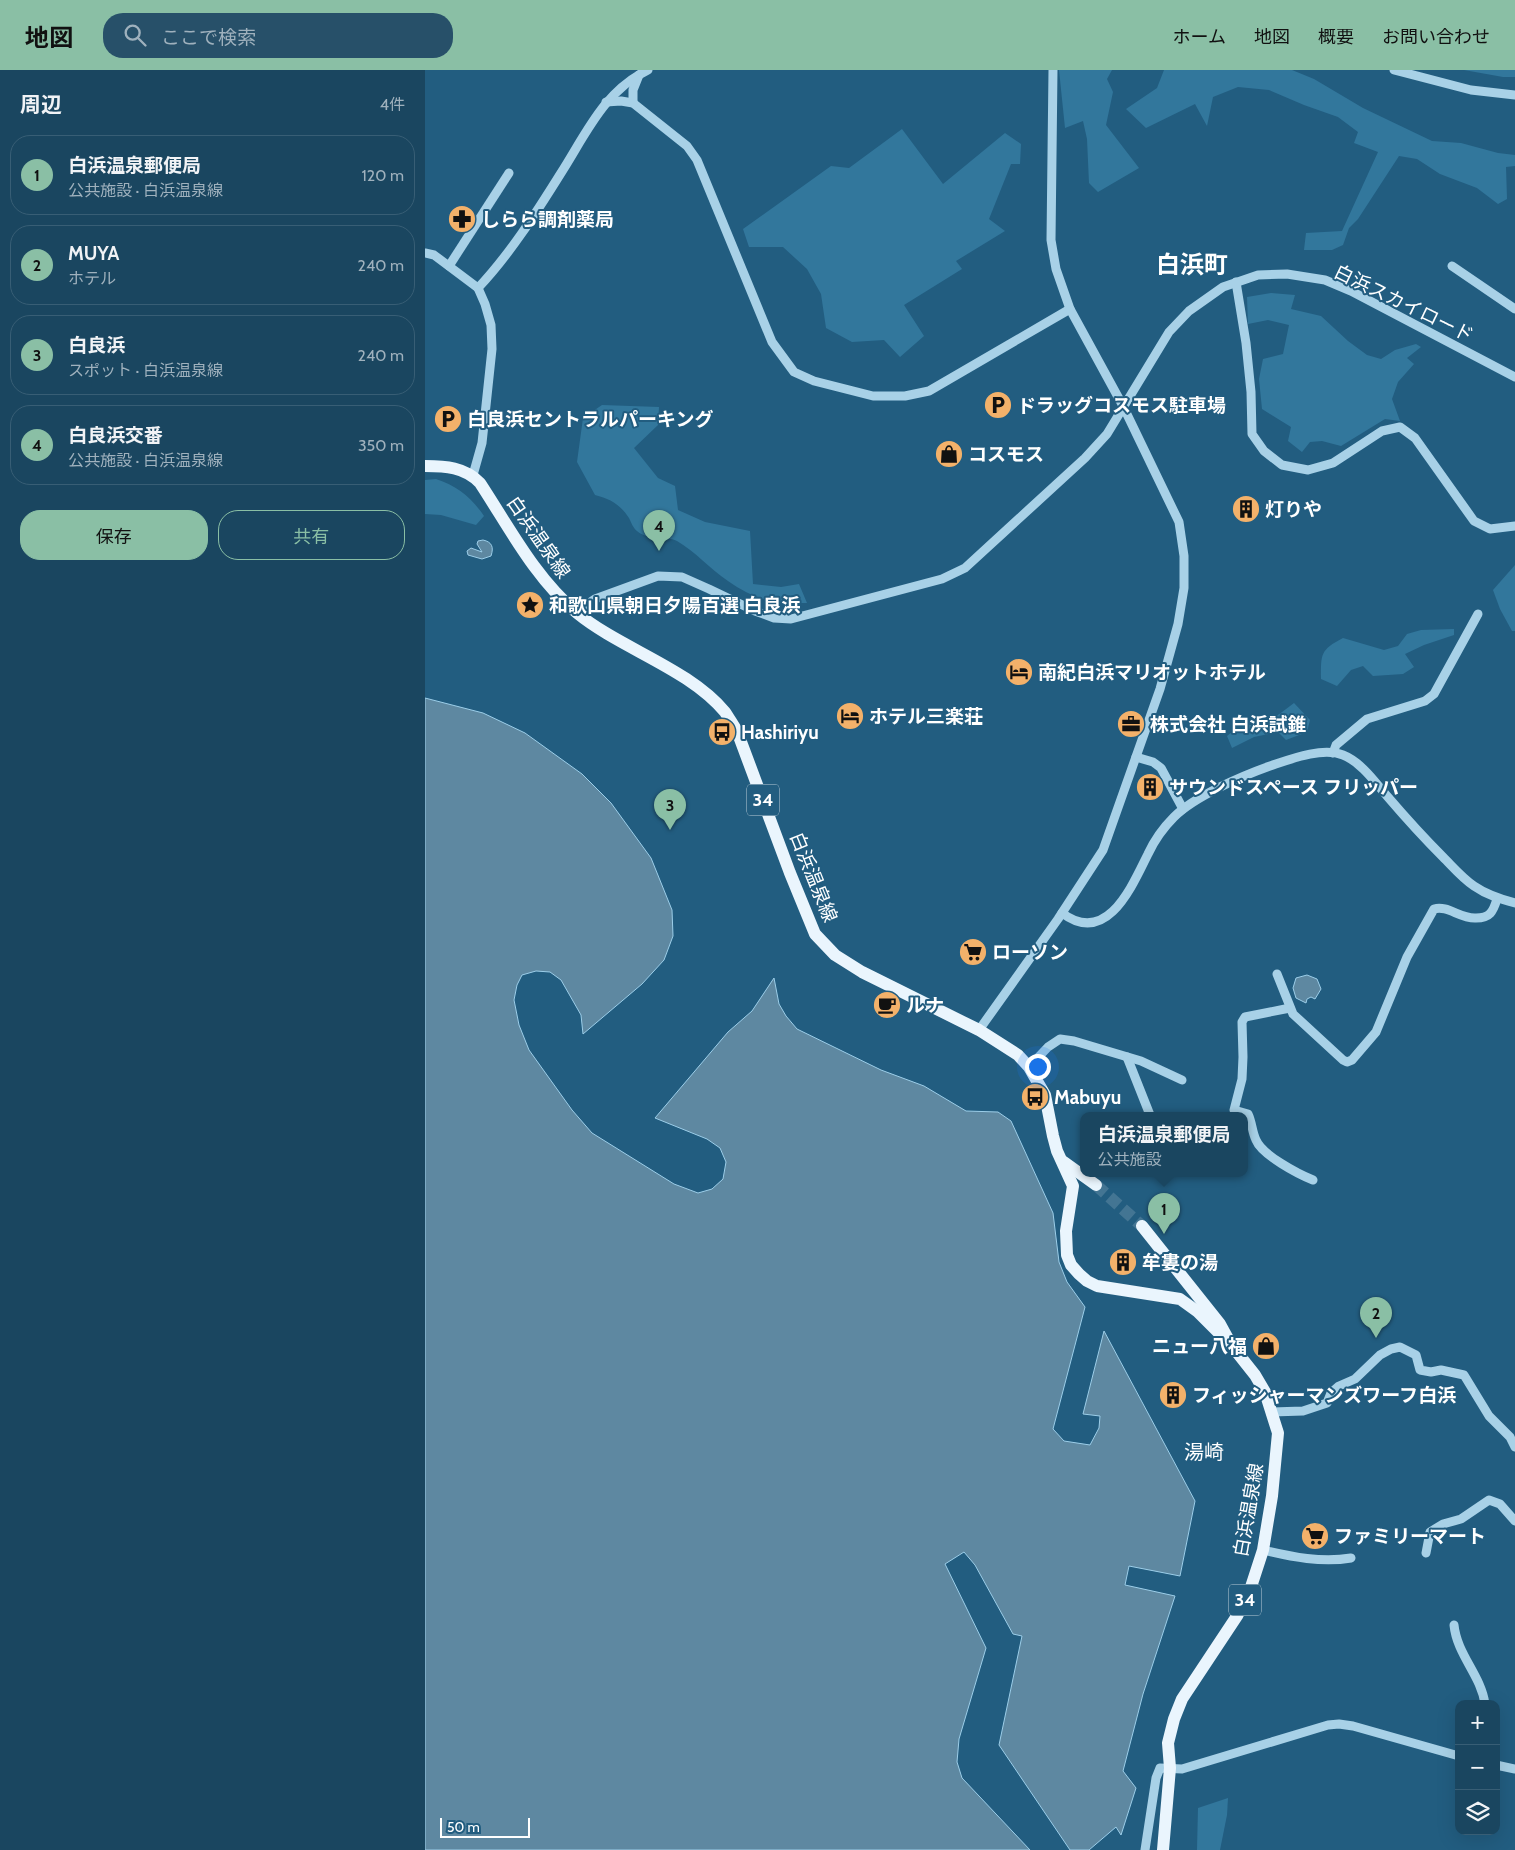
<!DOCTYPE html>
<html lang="ja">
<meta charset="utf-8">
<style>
body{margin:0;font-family:Cabin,"Noto Sans JP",sans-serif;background:#275069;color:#f1f3f6}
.controls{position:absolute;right:15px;bottom:15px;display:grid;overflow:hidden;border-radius:10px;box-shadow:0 5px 20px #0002}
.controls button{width:45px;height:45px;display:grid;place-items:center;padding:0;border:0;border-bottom:1px solid #385e75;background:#1a4660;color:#f1f3f6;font:25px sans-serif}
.scale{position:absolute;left:15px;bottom:12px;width:90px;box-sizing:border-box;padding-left:5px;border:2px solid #fff;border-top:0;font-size:14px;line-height:18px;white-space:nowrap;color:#fff;-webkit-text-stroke:4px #225d80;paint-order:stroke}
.you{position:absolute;left:612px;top:996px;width:18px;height:18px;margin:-12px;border:4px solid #fff;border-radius:50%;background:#1a73e8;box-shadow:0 0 0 8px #1a73e833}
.badge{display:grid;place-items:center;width:32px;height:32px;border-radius:50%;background:#8abfa5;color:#111;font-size:16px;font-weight:700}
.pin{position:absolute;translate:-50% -41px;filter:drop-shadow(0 1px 2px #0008)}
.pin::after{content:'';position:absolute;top:26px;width:18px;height:15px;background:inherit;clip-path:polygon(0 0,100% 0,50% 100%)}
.popup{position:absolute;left:655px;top:1042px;width:168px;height:65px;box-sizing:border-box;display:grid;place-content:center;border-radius:10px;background:#1a4660;filter:drop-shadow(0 1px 4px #0005);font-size:16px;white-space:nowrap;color:#9fb1bd}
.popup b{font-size:19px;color:#f1f3f6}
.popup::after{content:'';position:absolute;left:50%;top:100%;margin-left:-10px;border:10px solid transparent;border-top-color:#1a4660}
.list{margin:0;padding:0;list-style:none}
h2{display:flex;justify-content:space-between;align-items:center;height:65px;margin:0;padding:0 20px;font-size:21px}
h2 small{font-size:16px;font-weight:400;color:#9fb1bd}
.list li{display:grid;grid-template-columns:32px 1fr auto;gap:15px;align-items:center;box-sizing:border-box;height:80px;margin:0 10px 10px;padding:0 10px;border:1px solid #385e75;border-radius:20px}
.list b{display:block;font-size:19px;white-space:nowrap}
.list p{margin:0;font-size:16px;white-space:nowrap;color:#9fb1bd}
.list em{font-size:16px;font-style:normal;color:#9fb1bd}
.actions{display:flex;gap:10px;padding:15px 20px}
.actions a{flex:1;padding:11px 0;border:1px solid #8abfa5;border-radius:20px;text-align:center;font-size:18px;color:#8abfa5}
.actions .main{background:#8abfa5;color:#111}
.icon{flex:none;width:28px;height:28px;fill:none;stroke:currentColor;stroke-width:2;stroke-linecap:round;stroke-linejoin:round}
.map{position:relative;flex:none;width:1090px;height:1780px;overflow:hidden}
header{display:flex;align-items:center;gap:30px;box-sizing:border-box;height:70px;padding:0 25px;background:#8abfa5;color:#111}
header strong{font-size:24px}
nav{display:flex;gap:28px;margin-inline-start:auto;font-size:18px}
.search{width:350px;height:45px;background:#275069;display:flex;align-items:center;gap:12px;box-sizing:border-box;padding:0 18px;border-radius:20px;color:#9fb1bd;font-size:19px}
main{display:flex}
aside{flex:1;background:#1a4660}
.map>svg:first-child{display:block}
.green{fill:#32779c}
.water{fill:#5e88a1;stroke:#9ccee9}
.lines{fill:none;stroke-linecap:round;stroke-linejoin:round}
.major-tunnel{stroke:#437593;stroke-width:12;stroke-dasharray:12 6;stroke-linecap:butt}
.minor{stroke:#a8d1e7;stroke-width:9}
.major{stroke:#eaf5fd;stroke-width:12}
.labels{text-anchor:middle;stroke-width:4;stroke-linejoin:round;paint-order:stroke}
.shield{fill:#225d80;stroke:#bdced9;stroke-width:1}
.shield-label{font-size:18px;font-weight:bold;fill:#fff}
.poi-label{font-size:19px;font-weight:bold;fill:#fff;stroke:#225d80;text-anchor:start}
.street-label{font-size:19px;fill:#fff;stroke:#225d80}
.neighbourhood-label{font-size:20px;fill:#fff;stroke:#225d80}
.district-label{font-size:24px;font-weight:bold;fill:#fff;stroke:#225d80}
</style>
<header>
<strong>地図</strong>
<div class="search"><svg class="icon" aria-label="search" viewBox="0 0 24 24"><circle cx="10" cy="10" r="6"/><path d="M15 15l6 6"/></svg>ここで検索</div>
<nav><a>ホーム</a><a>地図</a><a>概要</a><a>お問い合わせ</a></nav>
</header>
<main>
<aside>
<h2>周辺<small>4件</small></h2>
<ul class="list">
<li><span class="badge">1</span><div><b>白浜温泉郵便局</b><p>公共施設 · 白浜温泉線</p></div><em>120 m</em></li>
<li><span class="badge">2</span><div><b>MUYA</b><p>ホテル</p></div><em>240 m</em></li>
<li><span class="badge">3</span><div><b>白良浜</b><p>スポット · 白浜温泉線</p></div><em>240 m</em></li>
<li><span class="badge">4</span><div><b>白良浜交番</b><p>公共施設 · 白浜温泉線</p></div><em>350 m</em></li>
</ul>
<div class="actions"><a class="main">保存</a><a>共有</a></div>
</aside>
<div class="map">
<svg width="1090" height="1780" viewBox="0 0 1090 1780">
<rect width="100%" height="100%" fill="#225d80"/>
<g class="green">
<polygon points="634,0 687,0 682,9 688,22 681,55 714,98 673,122 664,113 662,69 658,51 640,58"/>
<polygon points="739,0 867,0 889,9 938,38 1007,71 1036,73 1073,83 1090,85 1090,96 1081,97 1082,129 1073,134 1052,118 1015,104 992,89 974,86 933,149 924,158 918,175 907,180 879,180 881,163 917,161 953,82 929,73 933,62 913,47 879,35 844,20 813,17 788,27 782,56 770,34 721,58 701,39 732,18"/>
<polygon points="1039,0 1090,0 1090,7 1078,7"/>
<polygon points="477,59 518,114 580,63 596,74 595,94 586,94 564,149 580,161 531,191 537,199 479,235 499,266 475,287 459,270 427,272 401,258 396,224 382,199 358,177 324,177 318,159 406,96 424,98"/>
<polygon points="846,223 870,225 866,239 896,246 923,271 942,285 956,289 970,280 991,274 996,277 982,288 989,294 973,312 967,329 975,351 960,349 916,376 897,371 885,372 877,382 863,371 866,357 837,339 834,309 838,289 858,284 864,255 843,250 823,254 822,227"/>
<path d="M177 335 234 337 233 355 209 378 233 408 250 416 253 440 280 452 325 461 328 514 356 517 374 514 382 533C350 534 330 530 303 511 285 499 271 482 252 471 240 465 223 471 212 461 208 458 206 452 204 448 195 434 185 429 170 425L152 392 158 348Z"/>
<path d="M11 409C32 416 46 427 59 446L51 455 16 445 0 444V410Z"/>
<polygon points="1090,495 1090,561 1087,561 1075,539 1068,520"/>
<path d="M1029 559V565L999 575 980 584 989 597 978 604 948 606 938 596 926 600 912 616 896 609C896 584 895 580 918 568L959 580 973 576 982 564 996 560Z"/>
<path d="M869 633 885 650 882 662 861 670 853 662 829 667 807 678 802 666 817 654C838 659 853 645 869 633Z"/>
<polygon points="803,1728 802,1745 795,1780 772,1780 773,1738"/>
</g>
<g class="water">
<path d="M58 470C67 472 69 477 66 486L57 489 43 485 42 481 46 478 57 482 52 474 53 471Z"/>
<polygon points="0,628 58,643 100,663 157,704 186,733 226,788 247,840 248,866 239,890 217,914 158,964 156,945 136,910 125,902 111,901 97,905 92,915 89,930 94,955 104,980 147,1040 167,1063 249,1114 273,1123 287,1119 298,1109 301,1092 295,1078 282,1069 230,1048 303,962 327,941 349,908 354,934 361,946 372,959 456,1000 499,1016 541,1041 573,1042 586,1051 628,1143 634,1192 642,1212 660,1237 628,1359 639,1371 665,1375 674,1358 675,1346 658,1344 679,1261 770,1431 755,1506 704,1496 700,1515 750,1526 718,1624 698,1701 711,1718 696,1765 691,1757 664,1780 645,1780 574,1675 597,1566 588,1564 550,1495 539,1482 520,1494 561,1578 534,1669 532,1692 537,1708 605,1780 0,1780"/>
<polygon points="882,905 892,909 896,919 890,929 886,927 882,929 881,933 871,928 868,918 871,908"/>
</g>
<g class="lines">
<polyline class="major-tunnel" points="671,1115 717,1156"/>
<g class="minor">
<polyline points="969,0 1046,20 1090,25"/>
<polyline points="181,32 196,31 208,33 262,76 272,90 347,272 369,302 389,311 448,326 480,326 504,321 645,239"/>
<polyline points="208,33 208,20 214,5"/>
<polyline points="0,183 9,185 53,218 60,234 66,255 67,279 57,373 48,405"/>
<polyline points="24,196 84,103"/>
<polyline points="1027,196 1090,239"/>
<polyline points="811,212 821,273 826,322 827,364 839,381 857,395 883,400 908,393 957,361 975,357 990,368 1049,451 1065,459 1090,456"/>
<path d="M53 218C85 184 111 143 136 103 161 64 179 21 223 0"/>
<polyline points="151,542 170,529 233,506 257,507 284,519 330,541 349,548 366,549 517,509 540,498 660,388 682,364 744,262 764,241 798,217 833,205 862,204 900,210 926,221 1090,307"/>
<polyline points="908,683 911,675 942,649 1000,631 1009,624 1053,544"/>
<polyline points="711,687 728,692 736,698 758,739"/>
<path d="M637 843C682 877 707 816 723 784 729 771 739 757 749 747 770 726 817 706 845 696 866 689 897 677 918 685 936 692 950 712 962 726 980 747 999 768 1018 787 1028 797 1037 808 1049 816 1062 825 1075 829 1090 833"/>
<path d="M852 904 868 944 918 990 922 992 927 990 951 962 982 887 1009 839C1023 835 1035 849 1051 848 1065 848 1068 842 1072 829"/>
<path d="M865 938 820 947 817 952 818 987 817 1009 809 1040 823 1044C827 1052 827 1062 831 1070 837 1085 873 1104 888 1110"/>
<polyline points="554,960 633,849 678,780 735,619 753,554 759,518 759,486 754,452 698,336 645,239 631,199 626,170 628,0"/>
<polyline points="702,987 725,1045"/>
<polyline points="604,997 623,977 635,969 649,971 716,991 757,1010"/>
<polyline points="847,1342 878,1341 902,1333 906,1323 914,1316 930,1309 955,1285 966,1279 975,1277 991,1285 995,1300 1006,1302 1016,1300 1039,1305 1064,1346 1085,1367 1090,1377"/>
<path d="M838 1480C867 1487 897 1493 926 1488"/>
<polyline points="1001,1483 1005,1462 1018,1454 1036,1449 1064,1430 1075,1434 1090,1451"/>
<path d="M1029 1555C1032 1585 1056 1605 1060 1634"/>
<polyline points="1071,1695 1090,1699"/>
<polyline points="720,1780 731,1708 735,1698 757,1699 903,1655 914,1654 928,1656 1034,1686"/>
</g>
<g class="major">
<path d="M0 396C20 396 40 397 55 413 84 457 110 508 152 543 196 579 263 598 300 642 304 648 308 655 312 661L365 803 390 864 410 885 437 902 554 960 593 985 604 997 620 1025 628 1066 632 1081 648 1116 641 1161 642 1185 646 1195 654 1204 662 1211 672 1216 755 1229 773 1242 807 1276"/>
<polyline points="639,1092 671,1115"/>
<polyline points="717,1156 795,1254 807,1276 830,1305 840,1322 853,1363 847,1426 838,1480 825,1520 812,1546 757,1629 749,1649 743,1673 745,1698 738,1780"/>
</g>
</g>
<defs>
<symbol id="pharmacy-disc" viewBox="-11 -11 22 22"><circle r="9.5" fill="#f3b16a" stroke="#225d80"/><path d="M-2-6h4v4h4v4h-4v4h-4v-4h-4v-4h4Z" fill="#111"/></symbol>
<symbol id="parking-disc" viewBox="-11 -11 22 22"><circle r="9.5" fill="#f3b16a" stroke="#225d80"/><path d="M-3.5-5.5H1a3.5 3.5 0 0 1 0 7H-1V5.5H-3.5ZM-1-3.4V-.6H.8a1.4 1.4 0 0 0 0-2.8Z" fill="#111"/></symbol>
<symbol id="shop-disc" viewBox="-11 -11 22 22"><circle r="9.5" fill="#f3b16a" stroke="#225d80"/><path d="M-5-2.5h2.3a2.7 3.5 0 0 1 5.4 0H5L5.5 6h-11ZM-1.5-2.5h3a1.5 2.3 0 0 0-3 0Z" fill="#111"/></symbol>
<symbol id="building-disc" viewBox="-11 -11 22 22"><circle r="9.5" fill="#f3b16a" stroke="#225d80"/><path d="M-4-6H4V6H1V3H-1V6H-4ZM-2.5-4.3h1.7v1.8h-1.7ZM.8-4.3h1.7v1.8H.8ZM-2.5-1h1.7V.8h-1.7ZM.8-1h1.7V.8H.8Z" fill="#111"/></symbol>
<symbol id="sight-disc" viewBox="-11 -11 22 22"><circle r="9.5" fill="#f3b16a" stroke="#225d80"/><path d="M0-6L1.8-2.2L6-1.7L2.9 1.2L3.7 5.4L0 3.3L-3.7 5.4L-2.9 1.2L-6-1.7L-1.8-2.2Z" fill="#111"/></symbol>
<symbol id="hotel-disc" viewBox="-11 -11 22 22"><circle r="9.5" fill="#f3b16a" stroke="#225d80"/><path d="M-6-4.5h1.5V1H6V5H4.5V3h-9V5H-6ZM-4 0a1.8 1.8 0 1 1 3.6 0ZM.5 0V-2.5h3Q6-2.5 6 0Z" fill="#111"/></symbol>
<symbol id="office-disc" viewBox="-11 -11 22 22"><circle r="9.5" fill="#f3b16a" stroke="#225d80"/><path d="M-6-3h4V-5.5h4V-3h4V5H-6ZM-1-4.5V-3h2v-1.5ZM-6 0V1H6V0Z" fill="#111"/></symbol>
<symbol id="bus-disc" viewBox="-11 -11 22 22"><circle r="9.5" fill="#f3b16a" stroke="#225d80"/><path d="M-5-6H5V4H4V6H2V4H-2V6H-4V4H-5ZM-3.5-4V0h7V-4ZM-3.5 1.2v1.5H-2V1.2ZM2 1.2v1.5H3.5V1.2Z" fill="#111"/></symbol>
<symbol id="supermarket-disc" viewBox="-11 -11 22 22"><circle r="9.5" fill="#f3b16a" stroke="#225d80"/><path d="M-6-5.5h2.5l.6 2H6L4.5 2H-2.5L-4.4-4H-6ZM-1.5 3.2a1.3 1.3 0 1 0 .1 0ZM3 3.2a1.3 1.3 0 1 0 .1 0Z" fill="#111"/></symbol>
<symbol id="cafe-disc" viewBox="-11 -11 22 22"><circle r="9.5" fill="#f3b16a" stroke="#225d80"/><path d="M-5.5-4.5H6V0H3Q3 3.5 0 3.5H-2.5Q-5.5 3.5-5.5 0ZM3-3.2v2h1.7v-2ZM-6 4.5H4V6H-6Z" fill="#111"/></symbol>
</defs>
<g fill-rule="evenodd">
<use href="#pharmacy-disc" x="21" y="133" width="32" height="32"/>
<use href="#parking-disc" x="557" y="319" width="32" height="32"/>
<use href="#parking-disc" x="7" y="333" width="32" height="32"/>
<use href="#shop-disc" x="508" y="368" width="32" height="32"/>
<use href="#building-disc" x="805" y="423" width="32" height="32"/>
<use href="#sight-disc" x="89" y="519" width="32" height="32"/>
<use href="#hotel-disc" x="578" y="586" width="32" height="32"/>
<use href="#hotel-disc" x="409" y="630" width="32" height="32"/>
<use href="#office-disc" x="690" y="638" width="32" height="32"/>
<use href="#bus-disc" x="281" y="646" width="32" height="32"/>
<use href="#building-disc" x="709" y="701" width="32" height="32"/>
<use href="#supermarket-disc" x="532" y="866" width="32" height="32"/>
<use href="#cafe-disc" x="446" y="919" width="32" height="32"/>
<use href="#bus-disc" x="594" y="1011" width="32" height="32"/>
<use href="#building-disc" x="682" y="1176" width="32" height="32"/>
<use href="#shop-disc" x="825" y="1260" width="32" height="32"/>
<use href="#building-disc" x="732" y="1309" width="32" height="32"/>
<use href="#supermarket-disc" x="874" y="1450" width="32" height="32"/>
</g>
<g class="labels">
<g class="shield">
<rect x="322" y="714.5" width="32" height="31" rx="4"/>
<rect x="804" y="1514.5" width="32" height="31" rx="4"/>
</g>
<g class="shield-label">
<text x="338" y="736">34</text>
<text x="820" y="1536">34</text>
</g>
<g class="poi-label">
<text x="56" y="156">しらら調剤薬局</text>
<text x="592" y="342">ドラッグコスモス駐車場</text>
<text x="42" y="356">白良浜セントラルパーキング</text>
<text x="543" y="391">コスモス</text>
<text x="840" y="446">灯りや</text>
<text x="124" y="542">和歌山県朝日夕陽百選 白良浜</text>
<text x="613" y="609">南紀白浜マリオットホテル</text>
<text x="444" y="653">ホテル三楽荘</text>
<text x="725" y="661">株式会社 白浜試錐</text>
<text x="316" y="669">Hashiriyu</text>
<text x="744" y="724">サウンドスペース フリッパー</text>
<text x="567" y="889">ローソン</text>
<text x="481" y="942">ルナ</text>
<text x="629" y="1034">Mabuyu</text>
<text x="717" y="1199">牟婁の湯</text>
<text x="822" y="1283" text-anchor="end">ニュー八福</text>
<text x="767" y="1332">フィッシャーマンズワーフ白浜</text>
<text x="909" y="1473">ファミリーマート</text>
</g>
<g class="street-label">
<text transform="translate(979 233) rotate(26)" y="7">白浜スカイロード</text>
<text transform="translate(114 467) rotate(55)" y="7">白浜温泉線</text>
<text transform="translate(389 807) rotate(68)" y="7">白浜温泉線</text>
<text transform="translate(823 1440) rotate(-80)" y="7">白浜温泉線</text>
</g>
<g class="neighbourhood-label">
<text x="779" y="1389">湯崎</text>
</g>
<g class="district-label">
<text x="767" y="203">白浜町</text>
</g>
</g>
</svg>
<div class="controls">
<button>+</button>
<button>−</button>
<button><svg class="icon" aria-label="layers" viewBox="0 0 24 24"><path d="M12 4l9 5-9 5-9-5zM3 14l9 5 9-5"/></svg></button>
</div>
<div class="scale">50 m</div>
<div class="you"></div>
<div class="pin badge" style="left:739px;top:1164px">1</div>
<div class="popup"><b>白浜温泉郵便局</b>公共施設</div>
<div class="pin badge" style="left:951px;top:1268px">2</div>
<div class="pin badge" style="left:245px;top:760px">3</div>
<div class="pin badge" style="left:234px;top:481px">4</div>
</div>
</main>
